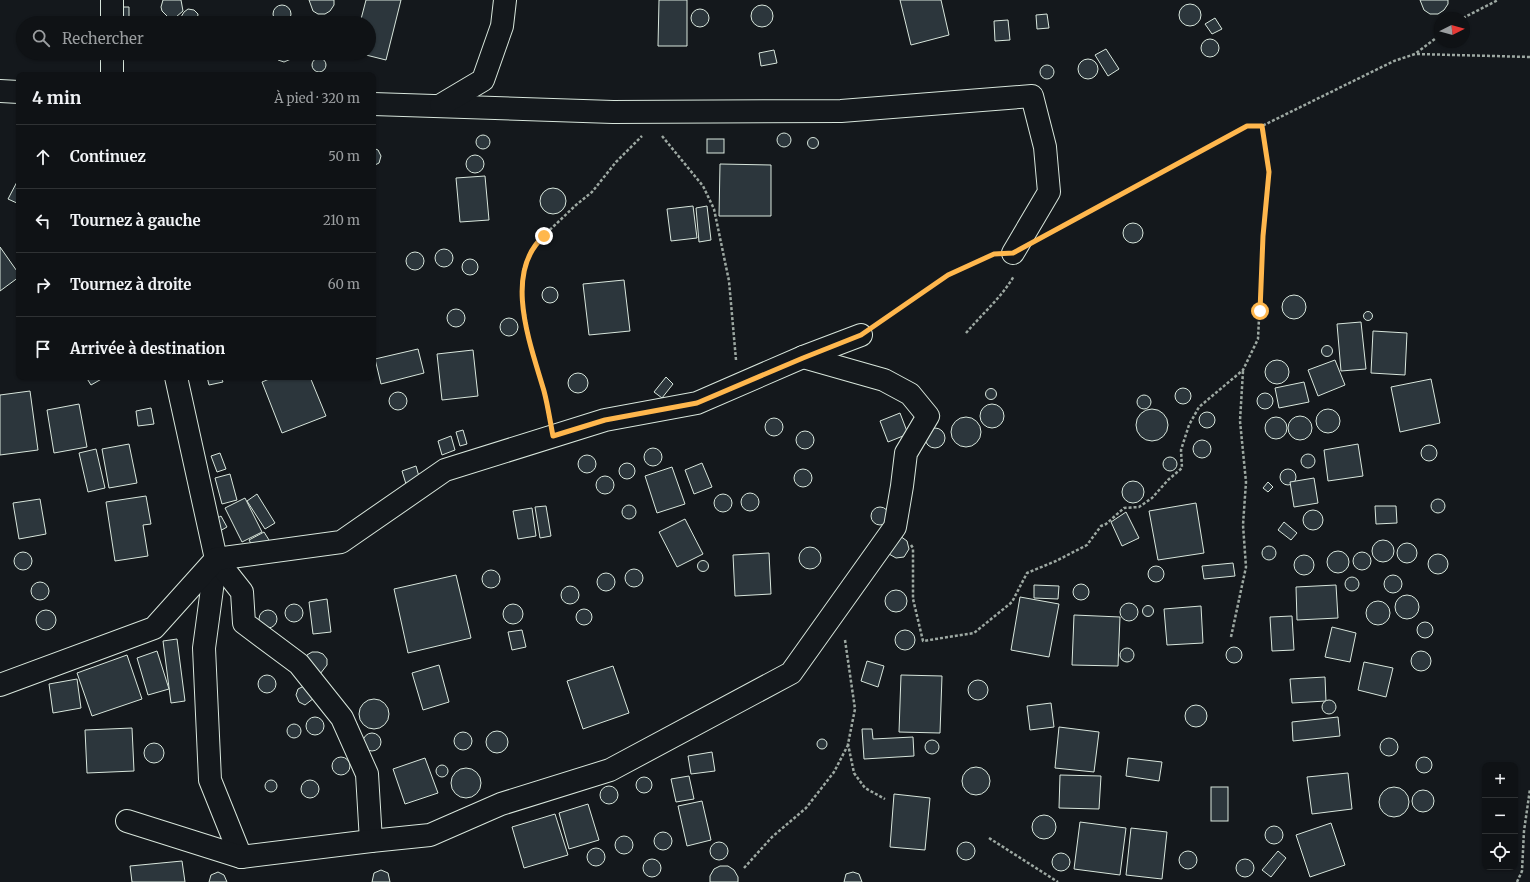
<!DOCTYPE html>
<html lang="fr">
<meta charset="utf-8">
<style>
body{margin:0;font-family:Merriweather,serif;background:#181b1e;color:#f1f3f6}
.controls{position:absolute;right:12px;bottom:12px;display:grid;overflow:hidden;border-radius:8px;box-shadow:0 1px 3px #0004}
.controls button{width:36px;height:36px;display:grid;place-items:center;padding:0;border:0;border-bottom:1px solid #2f3234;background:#0f1215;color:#f1f3f6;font:20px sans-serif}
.compass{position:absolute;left:1434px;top:12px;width:36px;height:36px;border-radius:50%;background:#0f1215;box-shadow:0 1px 3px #0004;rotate:84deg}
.stop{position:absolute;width:12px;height:12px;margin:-9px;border:3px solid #ffb74d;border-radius:50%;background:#fff}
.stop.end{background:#ffb74d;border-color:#fff;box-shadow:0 1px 4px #0008}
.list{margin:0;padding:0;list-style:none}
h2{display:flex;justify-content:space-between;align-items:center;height:52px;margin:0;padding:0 16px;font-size:17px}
h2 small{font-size:13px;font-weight:400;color:#9b9ea0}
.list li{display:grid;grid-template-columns:26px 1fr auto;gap:12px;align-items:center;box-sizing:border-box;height:64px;padding:0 16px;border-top:1px solid #2f3234}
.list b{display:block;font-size:15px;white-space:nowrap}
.list em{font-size:13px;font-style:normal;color:#9b9ea0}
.icon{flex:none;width:22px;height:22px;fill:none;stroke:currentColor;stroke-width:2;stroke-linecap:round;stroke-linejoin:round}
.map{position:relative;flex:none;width:1530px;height:882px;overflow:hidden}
.search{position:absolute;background:#0f1215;box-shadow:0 1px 3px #0004;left:16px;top:16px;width:360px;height:44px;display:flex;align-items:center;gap:10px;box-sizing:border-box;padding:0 14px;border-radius:22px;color:#9b9ea0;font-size:15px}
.panel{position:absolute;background:#0f1215;box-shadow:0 1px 3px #0004;left:16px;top:72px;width:360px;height:308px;border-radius:8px}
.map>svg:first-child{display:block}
.building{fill:#2c363c;stroke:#d8e6dc}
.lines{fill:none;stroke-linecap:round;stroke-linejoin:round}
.minor-casing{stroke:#d8e6dc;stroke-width:24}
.path{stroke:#9da8a2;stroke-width:2.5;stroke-dasharray:3 2;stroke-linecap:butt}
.minor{stroke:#14181c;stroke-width:22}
.route{stroke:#ffb74d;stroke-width:5}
</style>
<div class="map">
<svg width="1530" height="882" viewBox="0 0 1530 882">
<rect width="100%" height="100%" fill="#14181c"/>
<g class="building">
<polygon points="163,0 181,0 183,11 176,17 168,17 162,11 161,7"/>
<polygon points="309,0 334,0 334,5 330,11 325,14 318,14 313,11"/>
<polygon points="366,0 401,0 386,60 358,53 369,53 369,23 360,23"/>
<polygon points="659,0 687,0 687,46 658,46"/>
<polygon points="900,0 941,0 949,35 911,45"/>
<polygon points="1420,0 1448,0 1448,4 1444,10 1438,14 1430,14 1424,10"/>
<circle cx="1190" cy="15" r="11"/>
<circle cx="762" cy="16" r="11"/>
<circle cx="282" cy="14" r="9"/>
<polygon points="119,7 129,7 129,23 120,23"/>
<circle cx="700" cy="18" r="9"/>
<polygon points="188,9 194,10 198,14 197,23 182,23 181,17 184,12"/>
<polygon points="1047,14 1049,28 1037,29 1036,15"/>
<polygon points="1215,18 1222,29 1212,34 1205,24"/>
<polygon points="1008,20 1010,40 995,41 994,21"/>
<circle cx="1210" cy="48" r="9"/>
<polygon points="1106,49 1119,69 1108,76 1095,55"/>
<polygon points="774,50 777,63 761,66 759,53"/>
<polygon points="275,53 293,53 291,59 284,62 278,60"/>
<circle cx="319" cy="65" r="7"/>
<circle cx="1088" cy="69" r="10"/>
<circle cx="1047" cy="72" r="7"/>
<circle cx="784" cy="140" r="7"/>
<circle cx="483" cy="142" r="7"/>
<circle cx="813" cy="143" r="5.5"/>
<rect x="707" y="139" width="17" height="14"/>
<polygon points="373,148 378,150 381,156 379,163 373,166"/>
<circle cx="475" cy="164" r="9"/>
<polygon points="720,164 771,165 771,216 719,216"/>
<polygon points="485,176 489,220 460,222 456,178"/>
<polygon points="19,178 19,204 8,199"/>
<circle cx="553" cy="201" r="13"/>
<polygon points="693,206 697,238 671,241 667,209"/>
<polygon points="707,206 711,240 699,242 696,208"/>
<circle cx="1133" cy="233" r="10"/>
<polygon points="0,247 19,274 19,277 0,291"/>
<circle cx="444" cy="258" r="9"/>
<circle cx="415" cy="261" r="9"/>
<circle cx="470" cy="267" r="8"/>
<polygon points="624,280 630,331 589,335 583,284"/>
<circle cx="550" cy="295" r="8"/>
<circle cx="1294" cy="307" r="12"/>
<circle cx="456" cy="318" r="9"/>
<circle cx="1368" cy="316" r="4.5"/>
<circle cx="509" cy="327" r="9"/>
<polygon points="1361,322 1366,369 1341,371 1337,324"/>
<polygon points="1373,331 1407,333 1405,375 1371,373"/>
<circle cx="1327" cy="351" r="5.5"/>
<polygon points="418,349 424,373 381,384 375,359"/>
<polygon points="473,350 478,396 442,400 437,354"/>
<polygon points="1335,360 1345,385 1318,396 1308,370"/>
<circle cx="1277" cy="372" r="12"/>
<circle cx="578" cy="383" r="10"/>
<polygon points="86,377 105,377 91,385"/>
<polygon points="207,377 221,377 223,382 209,385"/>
<polygon points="274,377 310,377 326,416 282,433 262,382"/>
<polygon points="666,377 673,384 662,398 654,392"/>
<polygon points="1431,379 1440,423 1400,432 1391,387"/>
<polygon points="1304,382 1309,402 1279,408 1275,388"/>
<circle cx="1183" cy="396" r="8"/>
<circle cx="991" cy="394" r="5.5"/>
<polygon points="30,391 38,450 0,455 0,395"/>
<circle cx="398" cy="401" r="9"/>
<circle cx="1265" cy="401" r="8"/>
<circle cx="1144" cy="402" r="7"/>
<circle cx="992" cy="416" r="12"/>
<polygon points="79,404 87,447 54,453 47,410"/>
<polygon points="151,408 154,424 138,426 136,411"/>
<circle cx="1328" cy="421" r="12"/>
<circle cx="1152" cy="425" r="16"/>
<circle cx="1207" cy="420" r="8"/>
<polygon points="900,413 908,434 888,442 880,421"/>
<circle cx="1300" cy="428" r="12"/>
<circle cx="1276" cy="428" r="11"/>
<circle cx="966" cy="432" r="15"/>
<circle cx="774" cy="427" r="9"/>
<circle cx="935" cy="438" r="10"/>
<polygon points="463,430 467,444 460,446 456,432"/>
<circle cx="805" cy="440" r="9"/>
<polygon points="451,436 455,450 442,455 438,441"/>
<circle cx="1202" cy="449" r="9"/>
<polygon points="129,444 137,483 109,488 102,449"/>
<polygon points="1358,444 1363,476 1328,481 1324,450"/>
<circle cx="1429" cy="453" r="8"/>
<circle cx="653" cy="457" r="9"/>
<polygon points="96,449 105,488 88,492 79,453"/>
<polygon points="220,453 226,469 217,472 211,456"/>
<circle cx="1308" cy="461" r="7"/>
<circle cx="587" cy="464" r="9"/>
<circle cx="1170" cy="464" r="7"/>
<polygon points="702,463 712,487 694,494 685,470"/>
<circle cx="627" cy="471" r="8"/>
<polygon points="416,466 420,480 406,484 402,471"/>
<polygon points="672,467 685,504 657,513 645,476"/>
<circle cx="803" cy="478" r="9"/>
<circle cx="1288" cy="477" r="8"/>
<polygon points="230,474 237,500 222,504 215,478"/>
<circle cx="605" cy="485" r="9"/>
<polygon points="1314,478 1318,503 1294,507 1290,482"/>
<circle cx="1133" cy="492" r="11"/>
<polygon points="1268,482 1273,487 1268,492 1263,488"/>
<circle cx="750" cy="502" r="9"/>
<circle cx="723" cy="503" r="9"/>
<polygon points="257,494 275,523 265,529 247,501"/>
<polygon points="146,496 151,524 143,525 148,556 115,561 106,502"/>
<polygon points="245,498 262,532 242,542 225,508"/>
<polygon points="40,499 46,534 19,539 13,503"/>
<circle cx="1438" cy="506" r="7"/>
<polygon points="1196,503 1204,553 1158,560 1149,511"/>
<circle cx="629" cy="512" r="7"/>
<polygon points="546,506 551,536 540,538 535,507"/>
<polygon points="1375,506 1396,506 1397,523 1376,524"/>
<circle cx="880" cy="516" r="9"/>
<polygon points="532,508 536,536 518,539 513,511"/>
<circle cx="1313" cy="520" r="10"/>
<polygon points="1126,512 1139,538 1122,546 1111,522"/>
<polygon points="221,516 227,527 220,531 214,520"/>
<polygon points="685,519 703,554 677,567 659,532"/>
<polygon points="1284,522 1297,533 1291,540 1278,530"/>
<polygon points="264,532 269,540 254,549 249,540"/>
<polygon points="900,536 907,541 909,549 904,557 896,558 889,554"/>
<circle cx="1383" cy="551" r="11"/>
<circle cx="1407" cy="553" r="10"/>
<circle cx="1269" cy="553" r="7"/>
<circle cx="810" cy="558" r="11"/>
<circle cx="1338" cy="562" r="11"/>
<circle cx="23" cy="561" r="9"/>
<circle cx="1362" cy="561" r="9"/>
<polygon points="769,553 771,594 735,596 733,555"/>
<circle cx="1438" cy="564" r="10"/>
<circle cx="1304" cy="565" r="10"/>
<circle cx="703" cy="566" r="5.5"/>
<polygon points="1233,563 1235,576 1204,579 1202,566"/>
<circle cx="1156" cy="574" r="8"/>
<circle cx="634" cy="578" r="9"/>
<circle cx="491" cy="579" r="9"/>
<circle cx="606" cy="582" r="9"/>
<circle cx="1393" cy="584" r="9"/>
<polygon points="456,575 471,638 408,653 394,589"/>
<circle cx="1352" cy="584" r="7"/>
<circle cx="40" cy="591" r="9"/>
<circle cx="1081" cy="592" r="8"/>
<polygon points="1034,585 1059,586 1058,599 1034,598"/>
<polygon points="1336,585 1338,618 1297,620 1296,587"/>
<circle cx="570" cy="595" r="9"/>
<circle cx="896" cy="601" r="11"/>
<circle cx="1407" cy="607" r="12"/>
<polygon points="1020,597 1059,604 1049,657 1011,650"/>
<polygon points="327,599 331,632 313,634 309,602"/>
<circle cx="1378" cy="613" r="12"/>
<circle cx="1129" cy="612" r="9"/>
<circle cx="513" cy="614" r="10"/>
<circle cx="294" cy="613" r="9"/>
<circle cx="1148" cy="611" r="5.5"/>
<polygon points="1201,606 1203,643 1167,645 1164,609"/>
<circle cx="584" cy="617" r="8"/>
<circle cx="46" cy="620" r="10"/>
<circle cx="268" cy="619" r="9"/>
<polygon points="1074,615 1120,617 1118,666 1072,665"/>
<polygon points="1292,616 1294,650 1272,651 1270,617"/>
<circle cx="1425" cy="630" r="8"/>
<polygon points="1332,627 1356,633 1350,662 1325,657"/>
<polygon points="522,630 526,647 512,650 508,632"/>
<circle cx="905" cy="640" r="10"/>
<polygon points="177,639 185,701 171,703 163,641"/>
<circle cx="1234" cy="655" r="8"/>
<circle cx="1127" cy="655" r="7"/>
<polygon points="157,651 169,689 148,695 137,658"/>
<circle cx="1421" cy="661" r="10"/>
<polygon points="312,652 318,652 323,654 327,659 327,665 320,674 305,661 307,655"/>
<polygon points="127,655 142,699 92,716 77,673"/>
<polygon points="867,661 884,666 878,687 861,681"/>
<polygon points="1364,662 1393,668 1386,697 1358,690"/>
<polygon points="439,665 449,702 423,710 412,673"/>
<polygon points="613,666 629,713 583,729 567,681"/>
<circle cx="267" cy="684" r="9"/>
<polygon points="901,675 942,676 940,733 899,732"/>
<polygon points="1325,677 1326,701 1292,703 1290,679"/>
<polygon points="77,679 81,708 53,713 49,684"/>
<circle cx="978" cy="690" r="10"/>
<polygon points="304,686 314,698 305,705 299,702 296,695 298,689"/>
<circle cx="374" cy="714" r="15"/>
<circle cx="1329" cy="707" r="7"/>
<polygon points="1051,703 1054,727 1030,730 1027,706"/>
<circle cx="1196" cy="716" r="11"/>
<circle cx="315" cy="726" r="9"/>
<polygon points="1338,717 1340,736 1293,741 1292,722"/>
<circle cx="294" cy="731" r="7"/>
<polygon points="1059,727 1099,732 1094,772 1055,768"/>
<polygon points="132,728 134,771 87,773 85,730"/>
<polygon points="862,729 872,729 873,739 913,737 914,756 864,759"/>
<circle cx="497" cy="742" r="11"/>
<circle cx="463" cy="741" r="9"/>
<circle cx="372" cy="742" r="9"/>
<circle cx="1389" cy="747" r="9"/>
<circle cx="822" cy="744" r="5"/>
<circle cx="932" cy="747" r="7"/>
<circle cx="154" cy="753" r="10"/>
<polygon points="712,752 715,771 691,774 688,756"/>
<circle cx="341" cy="766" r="9"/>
<circle cx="1424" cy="765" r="8"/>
<polygon points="425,758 438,793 405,804 393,769"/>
<polygon points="1128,758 1162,762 1159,781 1126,776"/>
<circle cx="442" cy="771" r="6"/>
<circle cx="976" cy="781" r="14"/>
<circle cx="466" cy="783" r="15"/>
<polygon points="1348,773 1352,809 1312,814 1307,777"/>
<polygon points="1060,775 1101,776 1099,809 1059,808"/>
<polygon points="689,776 694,799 676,802 671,779"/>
<circle cx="644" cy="785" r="8"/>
<circle cx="310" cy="789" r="9"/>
<circle cx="271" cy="786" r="6"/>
<circle cx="609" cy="795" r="9"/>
<circle cx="1394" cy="802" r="15"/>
<rect x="1211" y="787" width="17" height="34"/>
<circle cx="1423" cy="801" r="11"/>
<polygon points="894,794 930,798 925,850 890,847"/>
<polygon points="702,801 711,840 687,846 678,806"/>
<polygon points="588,804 599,840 569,849 559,813"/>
<polygon points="555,814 568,855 524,868 512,827"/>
<circle cx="1044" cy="827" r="12"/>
<polygon points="1080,822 1126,828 1120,875 1074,869"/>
<polygon points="1331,823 1345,865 1310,877 1296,835"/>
<circle cx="1274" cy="835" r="9"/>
<polygon points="1131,828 1167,832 1162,879 1126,875"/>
<circle cx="663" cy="841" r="9"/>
<circle cx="624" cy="845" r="9"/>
<circle cx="719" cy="851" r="9"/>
<circle cx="966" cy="851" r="9"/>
<circle cx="596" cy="857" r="9"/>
<polygon points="1278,851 1286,858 1271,877 1262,870"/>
<circle cx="1188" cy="860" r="9"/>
<circle cx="1061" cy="862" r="9"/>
<circle cx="652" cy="868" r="9"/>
<circle cx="1245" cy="868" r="9"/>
<polygon points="182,861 185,882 132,882 130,866"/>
<polygon points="720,866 728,866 734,870 738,877 738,882 710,882 710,876 714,869"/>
<polygon points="381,870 388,873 390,882 372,882 374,873"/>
<polygon points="218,872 224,875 227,882 209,882 211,875"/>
<polygon points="853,872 859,874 862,882 844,882 846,874"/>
</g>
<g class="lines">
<defs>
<g id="minor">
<polyline points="112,0 112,23"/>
<polyline points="112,53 112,75"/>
<polyline points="0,91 19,92"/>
<polyline points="373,104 613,112 841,111 1032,96 1045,147 1049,192 1013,253"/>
<polyline points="441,105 483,80 502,26 505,0"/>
<polyline points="176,377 216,559 204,648 210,780 241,857"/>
<polyline points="216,559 242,592 244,623 299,664 342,718 367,774 371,841"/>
<polyline points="0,685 154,628 216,559 341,542 445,470 605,420 697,403 803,357 861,335"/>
<polyline points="127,821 241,857 371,841 430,835 501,804 610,770 791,673 895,527 902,486 906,453 928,416 910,394 884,380 803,357"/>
</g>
</defs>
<use href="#minor" class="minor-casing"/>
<g class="path">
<polyline points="1463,18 1498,0"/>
<polyline points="1417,54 1530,57"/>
<polyline points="662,136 703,186 714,209 729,281 736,360"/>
<polyline points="1055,231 1247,126 1262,126 1394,61 1415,54 1440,35"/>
<polyline points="880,322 948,275 990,256"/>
<path d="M966 333C982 314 1001 298 1014 276"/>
<polyline points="548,413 545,393 530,342 522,299 524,267 536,243 576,205 592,192 616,162 642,136"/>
<polyline points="911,545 913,548 913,599 923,641 974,633 1012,602 1027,573 1056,561 1087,545 1101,526 1106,524 1124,508 1139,507 1152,498 1168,480 1182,468 1181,450 1189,425 1199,407 1243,370 1258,339 1263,236 1269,172 1262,126"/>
<polyline points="1231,637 1246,567 1243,525 1246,482 1240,421 1243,371"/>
<polyline points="845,640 855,709 848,744 854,773 865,788 885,799"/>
<polyline points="989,838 1058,882"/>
<polyline points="744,868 772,837 806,808 834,772 848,745"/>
<polyline points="1517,882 1522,871 1524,831 1530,789"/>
</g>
<use href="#minor" class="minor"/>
</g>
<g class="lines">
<path class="route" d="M544 236C502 273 531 346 544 391 548 406 550 421 553 436L605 420 697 403 803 358 861 335 948 275 994 254 1013 253 1247 126H1262L1269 172 1263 236 1260 311"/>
</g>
</svg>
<div class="controls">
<button>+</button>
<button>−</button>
<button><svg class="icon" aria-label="locate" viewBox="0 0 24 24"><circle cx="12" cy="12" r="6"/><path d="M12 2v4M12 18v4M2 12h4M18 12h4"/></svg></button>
</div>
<svg class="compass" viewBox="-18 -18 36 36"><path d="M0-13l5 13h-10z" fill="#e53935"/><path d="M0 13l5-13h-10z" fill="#9b9ea0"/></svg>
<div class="stop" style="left:1260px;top:311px"></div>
<div class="stop end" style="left:544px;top:236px"></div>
<div class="search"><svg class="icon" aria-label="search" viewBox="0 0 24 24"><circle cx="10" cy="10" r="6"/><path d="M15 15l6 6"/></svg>Rechercher</div>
<section class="panel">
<h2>4 min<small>À pied · 320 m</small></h2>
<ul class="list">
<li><svg class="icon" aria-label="ahead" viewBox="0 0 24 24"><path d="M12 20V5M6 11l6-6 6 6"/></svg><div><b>Continuez</b></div><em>50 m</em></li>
<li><svg class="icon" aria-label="left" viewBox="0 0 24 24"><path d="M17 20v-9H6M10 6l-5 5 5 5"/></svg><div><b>Tournez à gauche</b></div><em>210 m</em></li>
<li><svg class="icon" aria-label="right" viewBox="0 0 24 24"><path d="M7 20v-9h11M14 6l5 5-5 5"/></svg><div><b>Tournez à droite</b></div><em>60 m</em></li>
<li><svg class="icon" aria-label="arrive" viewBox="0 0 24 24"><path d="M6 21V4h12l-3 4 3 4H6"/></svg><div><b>Arrivée à destination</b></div></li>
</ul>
</section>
</div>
